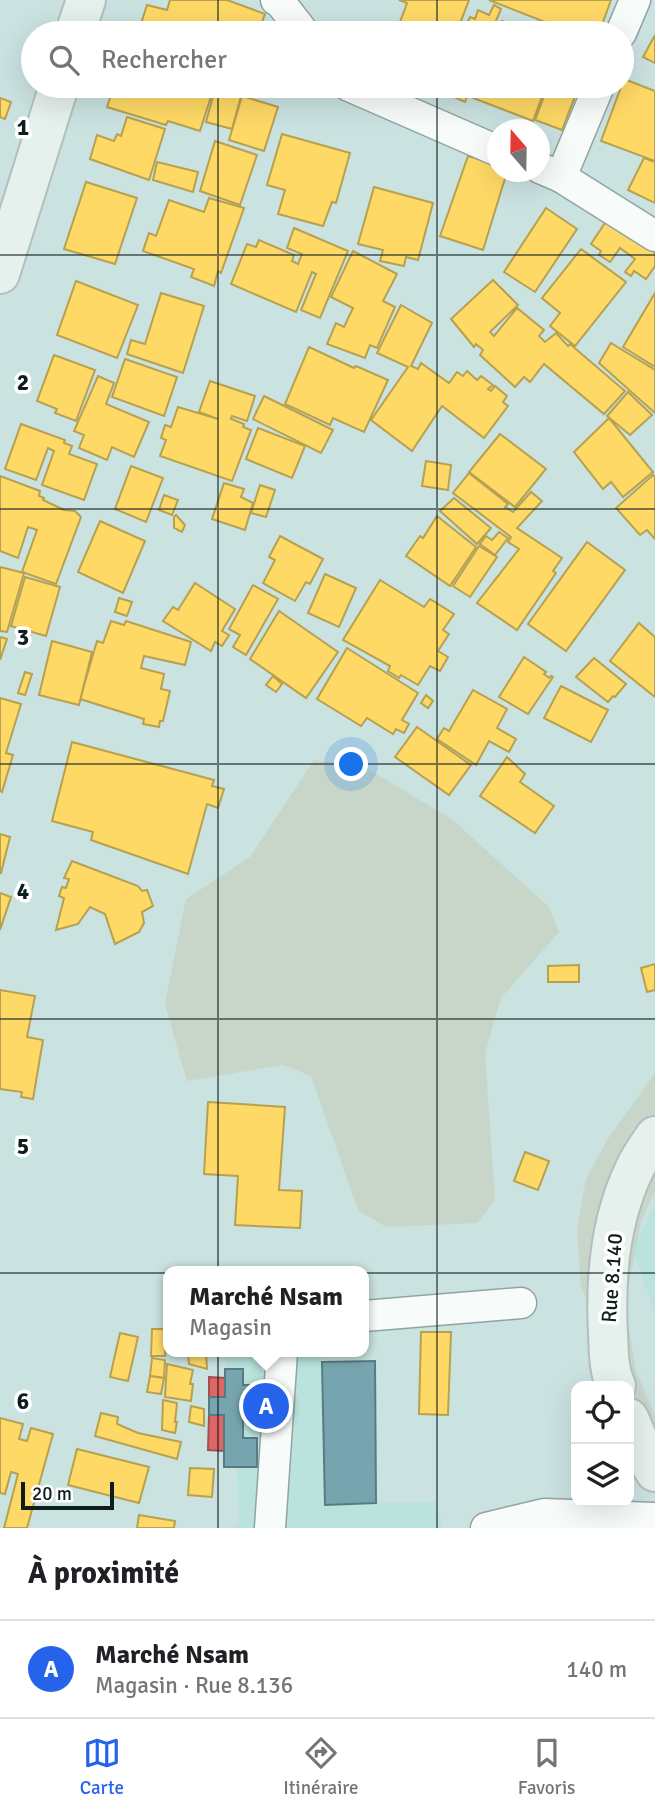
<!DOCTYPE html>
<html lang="fr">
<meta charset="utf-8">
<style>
body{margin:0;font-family:Signika,sans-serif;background:#f6f6f6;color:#202124}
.controls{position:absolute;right:21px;bottom:21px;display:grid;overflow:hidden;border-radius:14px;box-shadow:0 7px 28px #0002}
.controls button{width:63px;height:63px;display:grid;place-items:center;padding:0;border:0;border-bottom:2px solid #e0e0e0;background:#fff;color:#202124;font:35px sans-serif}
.compass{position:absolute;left:487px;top:119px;width:63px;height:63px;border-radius:50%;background:#fff;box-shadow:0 7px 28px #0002;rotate:340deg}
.scale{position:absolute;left:21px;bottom:18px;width:93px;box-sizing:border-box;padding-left:7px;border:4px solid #0d1e1d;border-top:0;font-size:19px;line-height:24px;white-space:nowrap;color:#0d1e1d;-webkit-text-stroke:5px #fff;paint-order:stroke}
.you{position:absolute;left:352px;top:765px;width:24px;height:24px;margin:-18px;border:5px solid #fff;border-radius:50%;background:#1a73e8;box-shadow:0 0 0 10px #1a73e833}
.badge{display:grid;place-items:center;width:46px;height:46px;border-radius:50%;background:#2563eb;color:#fff;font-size:23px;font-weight:700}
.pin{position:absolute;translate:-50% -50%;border:4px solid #fff;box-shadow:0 2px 7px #0006}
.popup{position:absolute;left:163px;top:1266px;width:206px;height:91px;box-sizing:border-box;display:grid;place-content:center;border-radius:14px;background:#fff;filter:drop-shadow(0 2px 5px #0005);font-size:23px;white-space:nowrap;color:#757577}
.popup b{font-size:26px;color:#202124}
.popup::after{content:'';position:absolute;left:50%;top:100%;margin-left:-14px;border:14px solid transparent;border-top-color:#fff}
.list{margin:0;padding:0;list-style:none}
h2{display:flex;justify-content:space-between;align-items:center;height:91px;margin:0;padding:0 28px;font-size:30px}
h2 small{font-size:23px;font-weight:400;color:#757577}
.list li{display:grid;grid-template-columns:46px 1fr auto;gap:21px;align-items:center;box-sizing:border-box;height:98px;padding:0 28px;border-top:2px solid #e0e0e0}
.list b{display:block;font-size:26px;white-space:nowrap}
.list p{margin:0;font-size:23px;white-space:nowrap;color:#757577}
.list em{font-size:23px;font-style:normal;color:#757577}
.icon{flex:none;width:38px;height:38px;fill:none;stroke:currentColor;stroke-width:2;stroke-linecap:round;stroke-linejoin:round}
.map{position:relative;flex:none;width:655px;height:1528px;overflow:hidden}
.search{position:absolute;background:#fff;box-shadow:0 7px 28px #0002;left:21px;right:21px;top:21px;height:77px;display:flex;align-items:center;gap:18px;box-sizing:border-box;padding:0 24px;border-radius:38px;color:#757577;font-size:26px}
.sheet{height:189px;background:#fff}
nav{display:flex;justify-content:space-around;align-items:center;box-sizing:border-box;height:98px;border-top:2px solid #e0e0e0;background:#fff;font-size:19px;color:#757577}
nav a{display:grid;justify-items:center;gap:4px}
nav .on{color:#2563eb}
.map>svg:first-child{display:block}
.built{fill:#bae3de}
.green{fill:#c8d6ca}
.homes{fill:#ffd966;stroke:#b6a150;stroke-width:2}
.shops{fill:#e06666;stroke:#a15050;stroke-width:2}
.public{fill:#76a5af;stroke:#567c83;stroke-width:2}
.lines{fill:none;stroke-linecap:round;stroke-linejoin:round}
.minor-casing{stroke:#91a4a2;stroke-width:33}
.major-casing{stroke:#b3bfbe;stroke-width:42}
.minor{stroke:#f7fbfa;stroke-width:30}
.major{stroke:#e6f0ec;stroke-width:38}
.grid{fill:none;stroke:#0d1e1d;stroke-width:2;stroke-opacity:0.55}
.labels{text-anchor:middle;stroke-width:7;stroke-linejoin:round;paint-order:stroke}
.street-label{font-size:21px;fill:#0d1e1d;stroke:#fff}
.grid-label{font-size:23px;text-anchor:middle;font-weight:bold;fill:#0d1e1d;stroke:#fff;stroke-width:7;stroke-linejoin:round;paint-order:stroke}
</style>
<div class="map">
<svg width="655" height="1528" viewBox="0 0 655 1528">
<rect width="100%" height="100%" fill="#cae2e0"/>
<g class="built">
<polygon points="655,1203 655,1314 633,1250"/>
<polygon points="227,1352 323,1352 325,1504 436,1502 443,1528 228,1528 239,1524 237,1468 224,1467"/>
</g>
<g class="green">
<polygon points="314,760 365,767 453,820 549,907 559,932 501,998 485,1053 495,1199 478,1223 386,1227 358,1210 311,1076 283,1065 187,1081 165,1004 186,899 250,857"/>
<polygon points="655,1073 655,1191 641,1222 625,1305 636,1371 655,1416 655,1450 581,1287 577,1229 586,1179 607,1140"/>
</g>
<g class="homes">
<polygon points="170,0 227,0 265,14 258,33 213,33 214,30 199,25 196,33 138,33 147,5 167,10"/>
<polygon points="399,0 469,0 461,21 466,25 470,17 475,19 478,10 489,15 494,5 501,9 491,33 396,33 407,3"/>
<polygon points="489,0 611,0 599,33 573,33"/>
<polygon points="502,21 534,32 534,33 497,33"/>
<polygon points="655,35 655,63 643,57"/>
<polygon points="624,79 655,91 655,161 601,141"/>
<polygon points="114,86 199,86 213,90 200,131 168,121 166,125 107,107"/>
<polygon points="430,86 471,86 465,102"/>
<polygon points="477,86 546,86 533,121 473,98"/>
<polygon points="548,86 579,86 562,130 535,120"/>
<polygon points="215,89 241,96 232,129 206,122"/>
<polygon points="242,96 278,107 264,151 229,140"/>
<polygon points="0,98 11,102 5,119 0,117"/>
<polygon points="127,117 165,129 149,180 90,159 97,135 114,141 117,134 121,136"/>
<polygon points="282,134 350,153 336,203 332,202 323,226 278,214 285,190 267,185"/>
<polygon points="215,141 257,155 240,205 200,191"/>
<polygon points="468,156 498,165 498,172 507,172 483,250 440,236"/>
<polygon points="644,158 655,162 655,203 628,190"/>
<polygon points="157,162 198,172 193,192 153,180"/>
<polygon points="86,182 137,198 115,264 64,249"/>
<polygon points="374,187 433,203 418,260 406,257 404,266 380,261 383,250 358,244"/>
<polygon points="209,198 244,208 221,273 218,271 214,286 191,277 194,269 143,251 149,233 156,236 169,200 204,212"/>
<polygon points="546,208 577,229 535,292 504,272"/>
<polygon points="607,220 655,253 655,266 646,279 634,271 631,276 625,272 635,259 620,248 610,262 599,255 601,251 591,244"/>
<polygon points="294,228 348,251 320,318 301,310 316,274 312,272 296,312 231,284 247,244 256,247 259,240 294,255 292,261 298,264 302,254 287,248"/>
<polygon points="581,249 626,282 575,346 550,326 560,313 542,298"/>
<polygon points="353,251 397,274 383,301 395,307 377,348 370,345 365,358 327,344 336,323 344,327 353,308 331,297"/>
<polygon points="493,280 518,305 490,332 494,336 517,308 544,330 539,336 545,342 556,333 568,346 570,344 625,391 604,414 544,364 530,382 524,377 515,387 480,355 483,350 476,344 474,347 451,319"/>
<polygon points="76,281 138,305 117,358 57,335"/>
<polygon points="161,293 204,306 183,373 127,354 131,340 145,344"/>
<polygon points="655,293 655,367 623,347"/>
<polygon points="401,305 432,323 411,366 418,369 421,363 449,383 457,372 463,376 467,371 477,380 481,376 493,385 488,389 491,391 495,386 507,396 503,402 508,406 484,438 442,406 412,451 371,420 408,367 377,353"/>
<polygon points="611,343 655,370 655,413 599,363"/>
<polygon points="309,347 354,368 356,366 388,380 364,432 333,418 330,425 285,404"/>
<polygon points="54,355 95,370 76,421 55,413 57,409 37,401"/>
<polygon points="125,359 177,377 164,416 112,397"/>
<polygon points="98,376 114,383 106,404 149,422 134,457 112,447 107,460 79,448 84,435 74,431"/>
<polygon points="210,381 255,396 247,421 232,416 231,419 244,424 243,427 251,430 232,481 160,456 166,440 161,438 165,425 171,427 178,407 218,419 199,412"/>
<polygon points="628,392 652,415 630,435 607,416"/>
<polygon points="264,396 333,430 321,453 253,419"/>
<polygon points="609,418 653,472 623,497 611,482 603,489 574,452"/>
<polygon points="21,424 65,440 64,443 72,446 69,454 97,464 84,500 42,485 54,451 48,448 36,480 5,469"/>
<polygon points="258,428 305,446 292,478 246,459"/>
<polygon points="500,434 546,469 515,507 469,472"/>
<polygon points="426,461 451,465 448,490 422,486"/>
<polygon points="131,466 163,478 146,522 115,509"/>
<polygon points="469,473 508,504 505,507 513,512 531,492 542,501 517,528 562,558 553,571 556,573 517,630 477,603 519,549 508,542 511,537 453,493"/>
<polygon points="653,475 655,477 655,539 647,530 640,535 616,508"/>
<polygon points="0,476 40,491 39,496 44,498 43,500 64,510 75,511 81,517 56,584 22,572 37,530 28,527 18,558 0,551"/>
<polygon points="224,483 244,489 241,497 253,503 245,530 212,519"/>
<polygon points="260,485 275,490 266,517 251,513"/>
<polygon points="164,495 178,500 172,515 159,510"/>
<polygon points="454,498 491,528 477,544 440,511"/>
<polygon points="176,515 185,525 182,532 174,528 174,517"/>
<polygon points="437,516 476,547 450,586 406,556 420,536 423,538"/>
<polygon points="100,521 145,541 123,593 78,572"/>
<polygon points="499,532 508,538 495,555 480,544 486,536 492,540"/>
<polygon points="280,536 323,559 310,584 306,582 295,601 263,583 275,560 269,557"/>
<polygon points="587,542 625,570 566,651 528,624"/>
<polygon points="479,546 497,557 470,597 453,586"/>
<polygon points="0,567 24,573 7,632 0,631"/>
<polygon points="325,574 356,588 339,627 308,613"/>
<polygon points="25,577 60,587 46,636 11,626"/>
<polygon points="380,580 424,607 430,599 454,614 443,630 449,634 438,651 448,657 440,671 430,666 418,685 401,675 399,678 388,671 390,666 343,640"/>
<polygon points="195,583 235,609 222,631 229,635 222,646 215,642 211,651 163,621 173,607 178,610"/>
<polygon points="253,585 278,599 246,655 233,647 240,635 229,629"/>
<polygon points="119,598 132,602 127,616 115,612"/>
<polygon points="279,611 338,652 306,698 250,659"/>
<polygon points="111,621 124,625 126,621 191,642 185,665 144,656 141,668 164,674 161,689 170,691 163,721 160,721 159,727 143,724 144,719 80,699 97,641 103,643"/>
<polygon points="639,623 655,637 655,697 610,661"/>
<polygon points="0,637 7,639 0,660"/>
<polygon points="52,641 92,652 79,705 39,695"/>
<polygon points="347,648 418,693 402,720 409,724 404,733 396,729 393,734 367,718 361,726 317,699"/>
<polygon points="524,657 546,672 544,674 549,678 551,676 553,677 528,714 499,697"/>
<polygon points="594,658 626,684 615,697 613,696 608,702 576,677"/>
<polygon points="25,672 32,674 25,695 18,693"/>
<polygon points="273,676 282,684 276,692 266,685"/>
<polygon points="561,686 608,710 591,742 544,718"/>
<polygon points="473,690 507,709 497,728 516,739 509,752 489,741 476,765 437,739 444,728 449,731"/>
<polygon points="426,695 433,701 428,708 421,703"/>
<polygon points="0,698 21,704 6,753 13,755 2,792 0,791"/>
<polygon points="417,727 471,765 449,795 395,757"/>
<polygon points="72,742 214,780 212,786 224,789 218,808 207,804 188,874 91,840 93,832 52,821"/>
<polygon points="507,757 525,774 520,782 554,806 535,833 480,796"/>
<polygon points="0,834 10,837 1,873 0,873"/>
<polygon points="72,861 138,886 142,891 147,890 153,906 142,912 144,923 139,932 115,944 105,914 90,907 78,924 56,930 64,898 59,896 62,887 66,888 69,879 64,878"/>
<polygon points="0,893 11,897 0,930"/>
<polygon points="655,964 655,990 647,992 641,968"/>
<polygon points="579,965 579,982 548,982 548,966"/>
<polygon points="0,990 35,996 27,1037 43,1040 33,1099 21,1097 22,1092 0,1089"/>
<polygon points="208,1102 285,1107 279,1190 302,1191 300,1228 235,1225 238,1176 204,1174"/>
<polygon points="525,1152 549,1161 538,1190 514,1181"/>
<polygon points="152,1329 164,1329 166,1343 165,1356 151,1356"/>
<polygon points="421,1332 451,1332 448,1415 419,1414"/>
<polygon points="120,1333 138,1337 128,1381 110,1377"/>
<polygon points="188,1352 206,1352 207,1369 189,1364"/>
<polygon points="152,1358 165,1360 164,1378 150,1376"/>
<polygon points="167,1364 193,1370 190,1384 193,1384 191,1401 165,1397"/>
<polygon points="150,1376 164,1378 161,1394 147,1392"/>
<polygon points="163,1400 177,1403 175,1422 177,1422 175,1433 162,1430"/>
<polygon points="191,1406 204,1409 204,1426 189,1422"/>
<polygon points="101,1413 118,1417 117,1424 138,1433 181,1442 177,1459 95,1436"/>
<polygon points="0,1418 23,1424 19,1439 27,1441 31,1428 53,1434 27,1528 4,1528 18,1474 11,1472 5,1494 0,1493"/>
<polygon points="77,1449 149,1467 139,1503 68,1485"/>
<polygon points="190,1468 214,1469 212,1497 188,1495"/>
<polygon points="139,1515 175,1521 174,1528 137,1528"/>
</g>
<g class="shops">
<polygon points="209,1377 225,1378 225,1397 209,1397"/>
<polygon points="209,1415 224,1415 224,1451 208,1450"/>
</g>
<g class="public">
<polygon points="375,1361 376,1503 325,1505 322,1362"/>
<polygon points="225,1369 243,1369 243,1385 256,1385 256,1414 243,1414 243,1438 257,1438 257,1467 224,1467 224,1415 209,1415 209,1397 225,1397"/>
</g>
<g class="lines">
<defs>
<g id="minor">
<polyline points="276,0 280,2 304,33"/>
<polyline points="621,33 635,0"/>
<polyline points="349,86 498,151"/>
<polyline points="540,168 561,177 655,236"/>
<polyline points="561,177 599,86"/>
<polyline points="364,1316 521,1303"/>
<polyline points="270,1528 282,1352"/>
<polyline points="486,1528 544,1514 655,1518"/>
</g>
<g id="major">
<polyline points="75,33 86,0"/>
<polyline points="0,274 59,86"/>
<path d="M616 1386C608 1369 609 1351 608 1333 605 1277 610 1219 635 1168 640 1157 648 1146 655 1136"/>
<polyline points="629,1418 643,1451 655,1472"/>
</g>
</defs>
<use href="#minor" class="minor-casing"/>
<use href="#major" class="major-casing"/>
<use href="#minor" class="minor"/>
<use href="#major" class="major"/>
</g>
<path class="grid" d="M218 0V33M437 0V33M218 86V1528M437 86V1528M0 255H655M0 509H655M0 764H655M0 1019H655M0 1273H655"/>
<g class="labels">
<g class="street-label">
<text transform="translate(612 1278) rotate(-86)" y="7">Rue 8.140</text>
</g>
</g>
<g class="grid-label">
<text x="23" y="135">1</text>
<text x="23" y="390">2</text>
<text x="23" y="645">3</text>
<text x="23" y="899">4</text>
<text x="23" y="1154">5</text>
<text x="23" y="1409">6</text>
</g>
</svg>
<div class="controls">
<button><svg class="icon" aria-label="locate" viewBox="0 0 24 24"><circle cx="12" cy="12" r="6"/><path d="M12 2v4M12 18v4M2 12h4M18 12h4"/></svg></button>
<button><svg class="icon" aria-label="layers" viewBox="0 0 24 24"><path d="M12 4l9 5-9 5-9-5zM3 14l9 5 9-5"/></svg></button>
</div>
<svg class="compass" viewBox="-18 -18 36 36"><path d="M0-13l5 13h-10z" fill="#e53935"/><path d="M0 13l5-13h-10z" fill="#757577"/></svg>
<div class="scale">20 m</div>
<div class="you"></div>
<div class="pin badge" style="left:266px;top:1406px">A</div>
<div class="popup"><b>Marché Nsam</b>Magasin</div>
<div class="search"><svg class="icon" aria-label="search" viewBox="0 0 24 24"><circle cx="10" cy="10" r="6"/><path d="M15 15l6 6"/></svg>Rechercher</div>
</div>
<section class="sheet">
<h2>À proximité<small></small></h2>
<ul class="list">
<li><span class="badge">A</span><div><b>Marché Nsam</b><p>Magasin · Rue 8.136</p></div><em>140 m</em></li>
</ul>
</section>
<nav>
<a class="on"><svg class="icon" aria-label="map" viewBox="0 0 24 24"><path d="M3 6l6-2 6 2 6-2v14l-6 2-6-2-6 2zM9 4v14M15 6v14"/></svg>Carte</a>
<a><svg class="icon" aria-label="directions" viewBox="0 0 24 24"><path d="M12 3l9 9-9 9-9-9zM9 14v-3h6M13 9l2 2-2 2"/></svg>Itinéraire</a>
<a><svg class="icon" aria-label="saved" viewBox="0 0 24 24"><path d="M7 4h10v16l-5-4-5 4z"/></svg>Favoris</a>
</nav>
